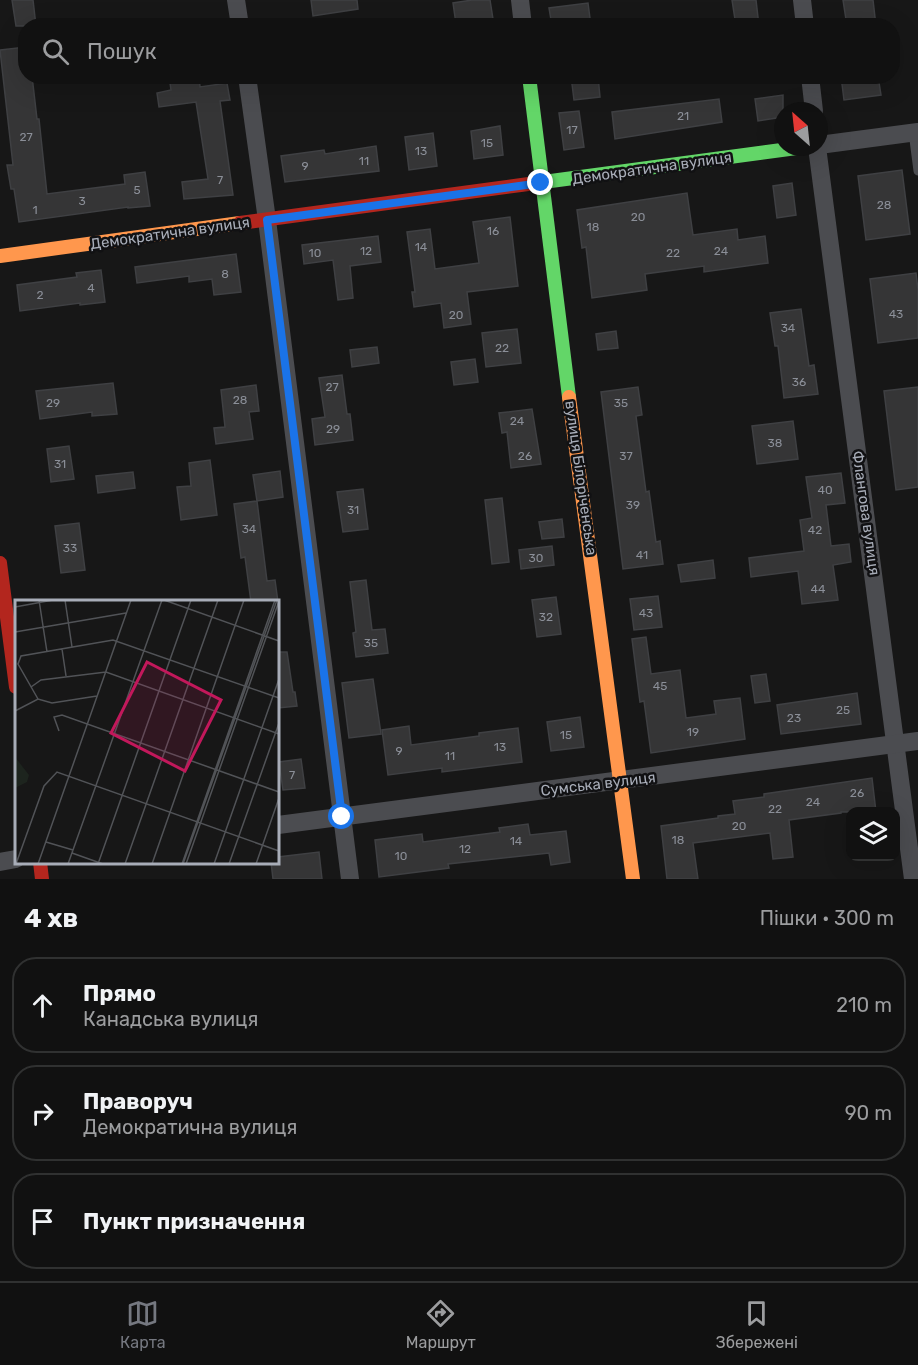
<!DOCTYPE html>
<html lang="uk">
<meta charset="utf-8">
<style>
body{margin:0;font-family:Rubik,sans-serif;background:#1a1a1a;color:#f1f3f6}
.controls{position:absolute;right:18px;bottom:18px;display:grid;overflow:hidden;border-radius:12px;box-shadow:0 6px 24px #0002}
.controls button{width:54px;height:54px;display:grid;place-items:center;padding:0;border:0;border-bottom:2px solid #303131;background:#111;color:#f1f3f6;font:30px sans-serif}
.compass{position:absolute;left:774px;top:102px;width:54px;height:54px;border-radius:50%;background:#111;box-shadow:0 6px 24px #0002;rotate:333deg}
.stop{position:absolute;width:18px;height:18px;margin:-14px;border:4px solid #1a73e8;border-radius:50%;background:#fff}
.stop.end{background:#1a73e8;border-color:#fff;box-shadow:0 2px 6px #0008}
.list{margin:0;padding:0;list-style:none}
h2{display:flex;justify-content:space-between;align-items:center;height:78px;margin:0;padding:0 24px;font-size:26px}
h2 small{font-size:20px;font-weight:400;color:#9c9d9f}
.list li{display:grid;grid-template-columns:39px 1fr auto;gap:18px;align-items:center;box-sizing:border-box;height:96px;margin:0 12px 12px;padding:0 12px;border:2px solid #303131;border-radius:24px}
.list b{display:block;font-size:22px;white-space:nowrap}
.list p{margin:0;font-size:20px;white-space:nowrap;color:#9c9d9f}
.list em{font-size:20px;font-style:normal;color:#9c9d9f}
.icon{flex:none;width:33px;height:33px;fill:none;stroke:currentColor;stroke-width:2;stroke-linecap:round;stroke-linejoin:round}
.map{position:relative;flex:none;width:918px;height:879px;overflow:hidden}
.search{position:absolute;background:#111;box-shadow:0 6px 24px #0002;left:18px;right:18px;top:18px;height:66px;display:flex;align-items:center;gap:15px;box-sizing:border-box;padding:0 21px;border-radius:24px;color:#9c9d9f;font-size:22px}
.sheet{height:402px;background:#111}
nav{display:flex;justify-content:space-around;align-items:center;box-sizing:border-box;height:84px;border-top:2px solid #303131;background:#111;font-size:16px;color:#9c9d9f}
nav a{display:grid;justify-items:center;gap:3px}
nav .on{color:#757880}
.map>svg:first-child{display:block}
.building{fill:#353536;stroke:#3f4043;stroke-width:1.5}
.lines{fill:none;stroke-linecap:round;stroke-linejoin:round}
.lane{stroke:#4b4c50;stroke-width:9}
.street{stroke:#4b4c50;stroke-width:18}
.fast{stroke:#63d668;stroke-width:14}
.slow{stroke:#ff974d;stroke-width:14}
.jam{stroke:#b3261e;stroke-width:14}
.route{stroke:#1a73e8;stroke-width:8}
.labels{text-anchor:middle;stroke-width:5;stroke-linejoin:round;paint-order:stroke}
.number-label{font-size:12px;fill:#8b8f98}
.street-label{font-size:15px;fill:#a8adb8;stroke:#111113}
.inset-road{fill:none;stroke:#515357;stroke-width:1.5}
.view{fill:#c2185b;fill-opacity:0.15;stroke:#c2185b;stroke-width:3}
.inset-edge{fill:none;stroke:#a8adb8;stroke-width:3}
</style>
<div class="map">
<svg width="918" height="879" viewBox="0 0 918 879">
<rect width="100%" height="100%" fill="#171717"/>
<g class="building">
<polygon points="12,0 33,0 36,26 16,26"/>
<polygon points="311,0 357,0 358,9 313,16"/>
<polygon points="472,0 490,0 493,19 456,24 453,3"/>
<polygon points="732,0 756,0 759,26 736,26"/>
<polygon points="843,0 873,0 876,26 847,26"/>
<polygon points="588,3 591,26 552,26 549,8"/>
<polygon points="26,47 26,76 32,76 37,119 39,119 47,194 125,184 124,175 145,172 150,206 128,208 128,207 19,222 14,189 11,189 7,165 13,165 0,50"/>
<polygon points="169,76 199,76 200,87 227,83 230,100 220,101 233,195 184,199 182,182 208,179 196,102 159,107 157,93 171,90"/>
<polygon points="571,76 598,76 600,97 574,100"/>
<polygon points="841,76 878,76 881,95 844,100"/>
<polygon points="783,95 783,117 758,121 755,99"/>
<polygon points="719,99 722,122 615,139 612,112"/>
<polygon points="579,111 584,147 564,150 559,113"/>
<polygon points="500,126 503,155 474,159 471,131"/>
<polygon points="433,133 437,166 409,170 405,137"/>
<polygon points="376,146 379,171 285,182 281,156 324,150 325,154"/>
<polygon points="902,170 910,234 866,240 858,176"/>
<polygon points="792,183 796,215 777,218 773,186"/>
<polygon points="687,193 693,235 737,229 738,240 765,236 768,263 704,272 704,266 645,274 647,290 592,298 586,247 582,248 577,210"/>
<polygon points="510,217 518,286 467,292 471,324 444,328 441,303 414,307 412,292 415,292 407,232 430,229 435,269 479,263 473,222"/>
<polygon points="378,236 381,262 350,266 353,298 338,300 333,260 304,264 302,245"/>
<polygon points="236,254 241,292 214,295 212,279 189,282 189,276 137,283 135,267"/>
<polygon points="101,270 105,302 80,305 80,303 20,311 17,285 77,277 76,273"/>
<polygon points="916,273 918,290 918,338 878,343 870,279"/>
<polygon points="801,309 809,366 814,365 818,394 784,398 778,346 775,346 770,313"/>
<polygon points="517,329 521,363 486,367 482,333"/>
<polygon points="616,331 618,348 598,350 596,334"/>
<polygon points="377,347 379,363 352,367 350,350"/>
<polygon points="475,359 478,382 454,385 451,362"/>
<polygon points="342,375 347,414 350,414 353,440 315,445 312,419 325,417 319,378"/>
<polygon points="113,383 117,414 92,416 92,412 40,419 36,391"/>
<polygon points="256,385 259,411 249,412 253,439 216,444 214,428 225,427 221,390"/>
<polygon points="638,387 642,415 636,416 646,492 649,491 656,542 660,541 663,564 623,569 601,392"/>
<polygon points="918,387 918,487 896,490 884,391"/>
<polygon points="532,409 541,464 511,468 507,432 502,433 499,413"/>
<polygon points="793,421 798,459 757,464 752,426"/>
<polygon points="69,446 74,479 51,482 47,449"/>
<polygon points="210,460 217,515 181,520 177,487 191,486 189,463"/>
<polygon points="280,471 283,497 257,501 253,475"/>
<polygon points="133,472 135,488 98,493 96,476"/>
<polygon points="841,473 845,503 826,505 831,546 849,544 851,562 833,565 838,600 802,604 798,571 751,577 749,558 804,551 800,520 812,518 806,477"/>
<polygon points="363,489 368,529 343,532 337,492"/>
<polygon points="502,498 509,562 492,564 485,500"/>
<polygon points="257,501 267,581 275,580 278,602 251,602 245,557 241,558 234,504"/>
<polygon points="562,519 564,537 542,539 539,522"/>
<polygon points="79,523 85,570 61,573 55,526"/>
<polygon points="552,546 554,565 521,569 519,550"/>
<polygon points="713,560 715,578 681,582 678,565"/>
<polygon points="366,580 372,630 385,629 388,653 356,657 353,633 356,632 350,582"/>
<polygon points="658,596 662,627 634,630 630,599"/>
<polygon points="556,597 561,634 537,637 532,600"/>
<polygon points="646,637 651,674 680,670 686,718 716,714 714,701 740,698 745,739 651,753 644,701 640,702 632,639"/>
<polygon points="278,652 287,652 293,692 295,692 297,706 278,708"/>
<polygon points="766,674 770,701 755,703 751,676"/>
<polygon points="373,679 381,734 349,738 342,683"/>
<polygon points="857,693 861,724 781,734 777,705"/>
<polygon points="580,717 584,747 551,751 547,722"/>
<polygon points="409,726 411,745 479,736 479,733 518,728 522,762 442,772 442,768 388,775 382,730"/>
<polygon points="301,759 305,788 283,790 279,762"/>
<polygon points="872,778 876,812 841,812 841,813 789,820 793,857 773,859 770,833 693,843 698,879 667,879 661,826 718,818 718,816 735,814 733,801 764,797 764,794"/>
<polygon points="528,824 530,835 566,831 570,862 551,865 549,853 448,864 449,868 379,877 375,840 422,834 423,842 500,832 499,828"/>
<polygon points="319,852 322,879 273,879 271,862 278,862 278,857"/>
</g>
<g class="lines">
<polyline class="lane" points="913,132 918,171"/>
<g class="street">
<polyline points="236,0 240,26"/>
<polyline points="520,0 523,26"/>
<polyline points="802,0 805,26"/>
<polyline points="247,76 267,220 350,879"/>
<polyline points="810,76 814,111"/>
<polyline points="819,145 918,132"/>
<polyline points="817,147 913,879"/>
<polyline points="278,825 918,741"/>
<polyline points="0,862 16,859"/>
</g>
<g class="fast">
<polyline points="529,76 569,397"/>
<polyline points="536,183 804,147"/>
</g>
<g class="slow">
<polyline points="0,256 240,223"/>
<polyline points="569,397 633,879"/>
</g>
<g class="jam">
<polyline points="240,223 536,183"/>
<polyline points="0,563 16,687"/>
<polyline points="40,862 42,879"/>
</g>
</g>
<g class="lines">
<polyline class="route" points="342,817 267,220 541,183"/>
</g>
<g class="labels">
<g class="number-label">
<text x="683" y="120">21</text>
<text x="572" y="134">17</text>
<text x="26" y="141">27</text>
<text x="487" y="147">15</text>
<text x="421" y="155">13</text>
<text x="364" y="165">11</text>
<text x="305" y="170">9</text>
<text x="220" y="184">7</text>
<text x="137" y="194">5</text>
<text x="82" y="205">3</text>
<text x="884" y="209">28</text>
<text x="35" y="214">1</text>
<text x="638" y="221">20</text>
<text x="593" y="231">18</text>
<text x="493" y="235">16</text>
<text x="421" y="251">14</text>
<text x="366" y="255">12</text>
<text x="721" y="255">24</text>
<text x="315" y="257">10</text>
<text x="673" y="257">22</text>
<text x="225" y="278">8</text>
<text x="91" y="292">4</text>
<text x="40" y="299">2</text>
<text x="896" y="318">43</text>
<text x="456" y="319">20</text>
<text x="788" y="332">34</text>
<text x="502" y="352">22</text>
<text x="799" y="386">36</text>
<text x="332" y="391">27</text>
<text x="240" y="404">28</text>
<text x="53" y="407">29</text>
<text x="621" y="407">35</text>
<text x="517" y="425">24</text>
<text x="333" y="433">29</text>
<text x="775" y="447">38</text>
<text x="525" y="460">26</text>
<text x="626" y="460">37</text>
<text x="60" y="468">31</text>
<text x="825" y="494">40</text>
<text x="633" y="509">39</text>
<text x="353" y="514">31</text>
<text x="249" y="533">34</text>
<text x="815" y="534">42</text>
<text x="70" y="552">33</text>
<text x="642" y="559">41</text>
<text x="536" y="562">30</text>
<text x="818" y="593">44</text>
<text x="646" y="617">43</text>
<text x="546" y="621">32</text>
<text x="371" y="647">35</text>
<text x="660" y="690">45</text>
<text x="843" y="714">25</text>
<text x="794" y="722">23</text>
<text x="693" y="736">19</text>
<text x="566" y="739">15</text>
<text x="500" y="751">13</text>
<text x="399" y="755">9</text>
<text x="450" y="760">11</text>
<text x="292" y="779">7</text>
<text x="857" y="797">26</text>
<text x="813" y="806">24</text>
<text x="775" y="813">22</text>
<text x="739" y="830">20</text>
<text x="678" y="844">18</text>
<text x="516" y="845">14</text>
<text x="465" y="853">12</text>
<text x="401" y="860">10</text>
</g>
<g class="street-label">
<text transform="translate(652 168) rotate(-8)" y="5">Демократична вулиця</text>
<text transform="translate(170 233) rotate(-8)" y="5">Демократична вулиця</text>
<text transform="translate(581 478) rotate(82)" y="5">вулиця Білоріченська</text>
<text transform="translate(866 513) rotate(82)" y="5">Флангова вулиця</text>
<text transform="translate(598 784) rotate(-7)" y="5">Сумська вулиця</text>
</g>
</g>
<g transform="translate(15 600)">
<rect width="264" height="264" fill="#171717"/>
<path d="M0 157 14 175 12 182 0 188Z" fill="#1d241e"/>
<path class="inset-road" d="M24 0 32 52M50 0 57 47M149 0 264 41M0 7 38 0M0 32 111 13M47 49 51 76M16 87 26 80 91 72 264 134M23 99 3 64 6 56 98 40 264 98M0 111 23 99 37 103 82 96M44 131 39 117 47 115 264 192M31 242 58 250M57 253 88 264M1 264 29 186 42 172 264 251M23 264 116 0M53 264 147 0M83 264 176 0M110 264 203 0M137 264 229 0M167 264 260 0M168 264 262 0M171 264 264 1M199 264 264 79M214 264 264 123M241 264 264 198"/>
<path class="view" d="M132 62 206 100 170 171 96 133Z"/>
<rect width="264" height="264" class="inset-edge"/>
</g>
</svg>
<div class="controls">
<button><svg class="icon" aria-label="layers" viewBox="0 0 24 24"><path d="M12 4l9 5-9 5-9-5zM3 14l9 5 9-5"/></svg></button>
</div>
<svg class="compass" viewBox="-18 -18 36 36"><path d="M0-13l5 13h-10z" fill="#e53935"/><path d="M0 13l5-13h-10z" fill="#9c9d9f"/></svg>
<div class="stop" style="left:342px;top:817px"></div>
<div class="stop end" style="left:541px;top:183px"></div>
<div class="search"><svg class="icon" aria-label="search" viewBox="0 0 24 24"><circle cx="10" cy="10" r="6"/><path d="M15 15l6 6"/></svg>Пошук</div>
</div>
<section class="sheet">
<h2>4 хв<small>Пішки · 300 m</small></h2>
<ul class="list">
<li><svg class="icon" aria-label="ahead" viewBox="0 0 24 24"><path d="M12 20V5M6 11l6-6 6 6"/></svg><div><b>Прямо</b><p>Канадська вулиця</p></div><em>210 m</em></li>
<li><svg class="icon" aria-label="right" viewBox="0 0 24 24"><path d="M7 20v-9h11M14 6l5 5-5 5"/></svg><div><b>Праворуч</b><p>Демократична вулиця</p></div><em>90 m</em></li>
<li><svg class="icon" aria-label="arrive" viewBox="0 0 24 24"><path d="M6 21V4h12l-3 4 3 4H6"/></svg><div><b>Пункт призначення</b></div></li>
</ul>
</section>
<nav>
<a class="on"><svg class="icon" aria-label="map" viewBox="0 0 24 24"><path d="M3 6l6-2 6 2 6-2v14l-6 2-6-2-6 2zM9 4v14M15 6v14"/></svg>Карта</a>
<a><svg class="icon" aria-label="directions" viewBox="0 0 24 24"><path d="M12 3l9 9-9 9-9-9zM9 14v-3h6M13 9l2 2-2 2"/></svg>Маршрут</a>
<a><svg class="icon" aria-label="saved" viewBox="0 0 24 24"><path d="M7 4h10v16l-5-4-5 4z"/></svg>Збережені</a>
</nav>
